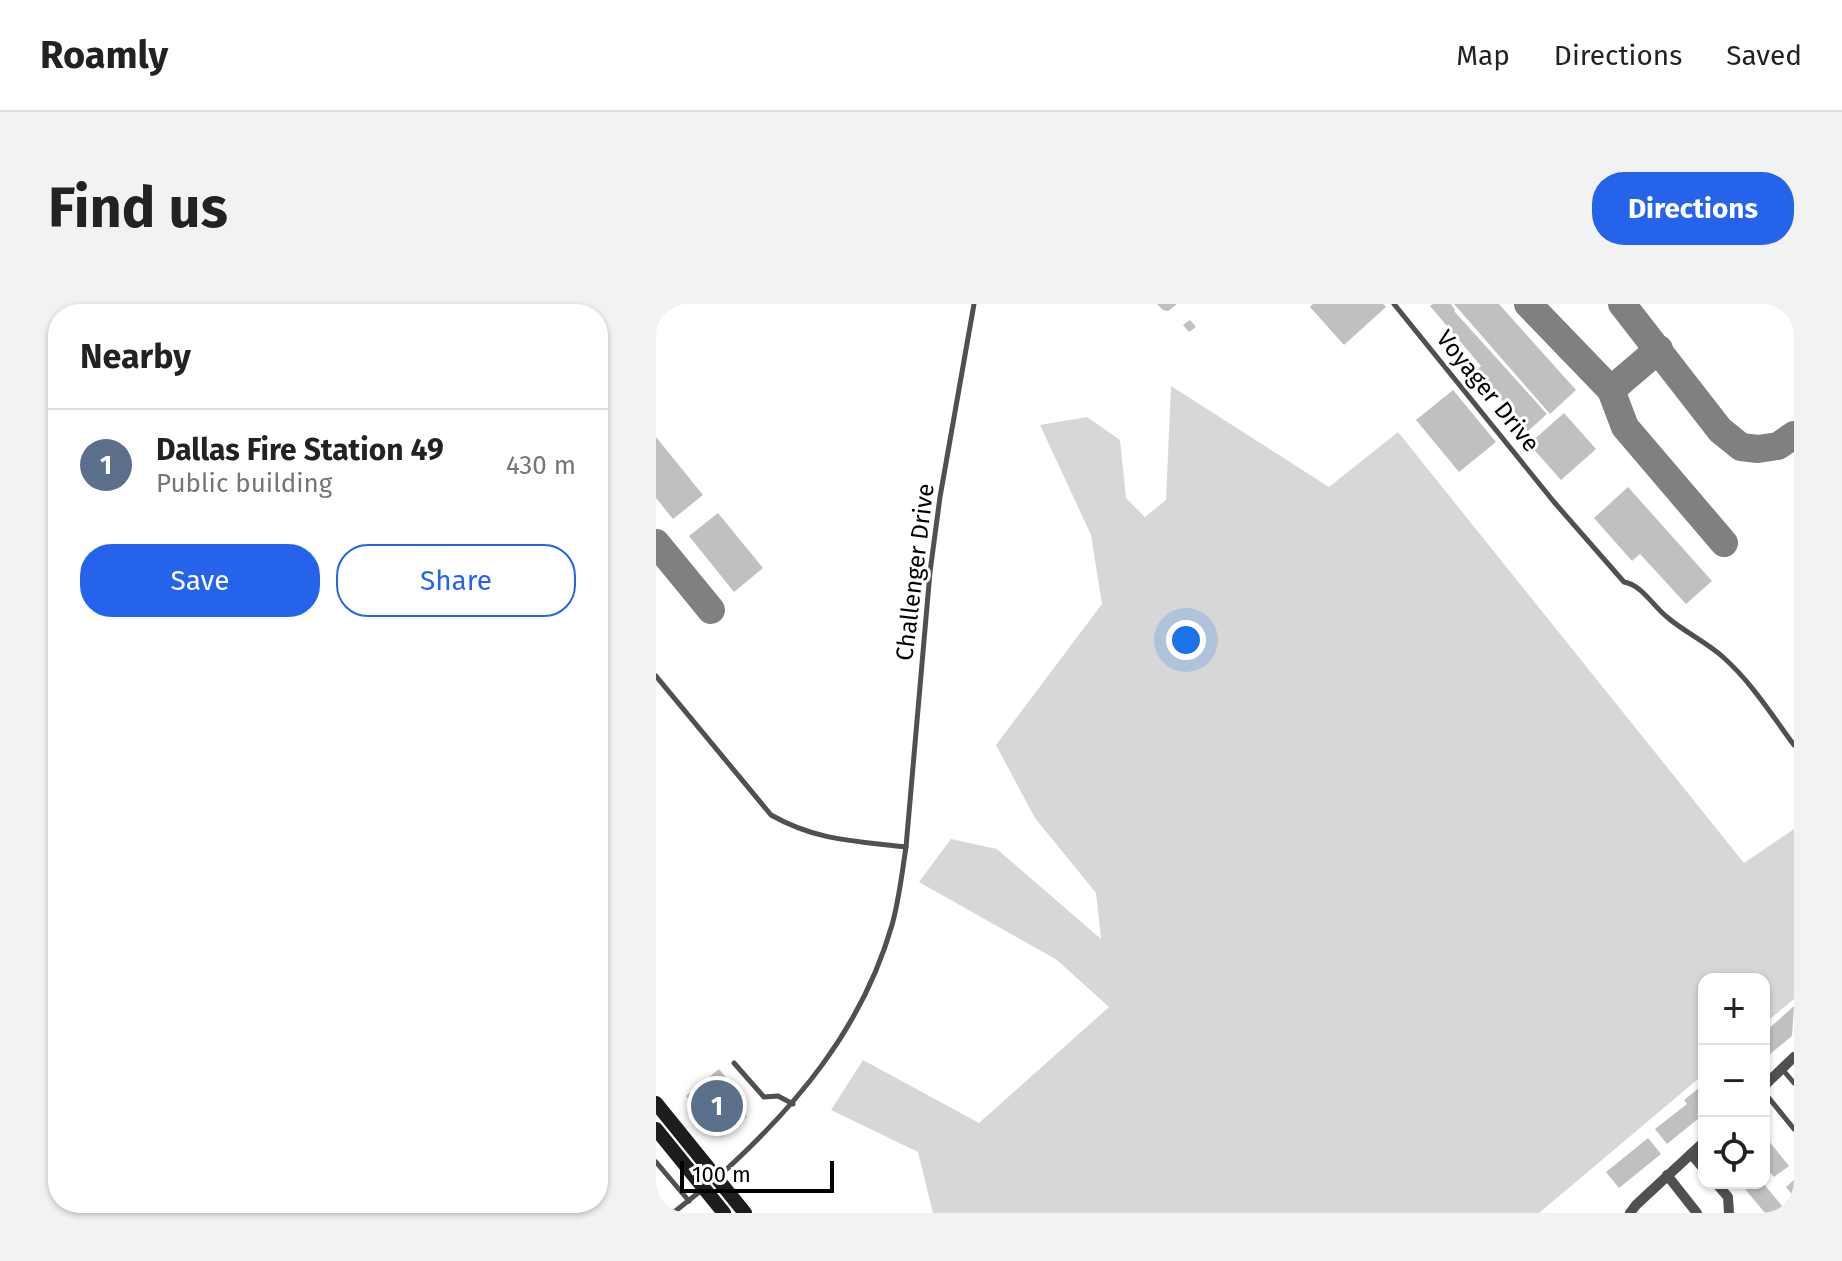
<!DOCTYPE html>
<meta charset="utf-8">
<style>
body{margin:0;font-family:"Fira Sans",sans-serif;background:#f2f2f2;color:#222}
.controls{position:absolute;right:24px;bottom:24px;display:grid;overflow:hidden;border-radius:16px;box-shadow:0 2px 6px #0004}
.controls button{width:72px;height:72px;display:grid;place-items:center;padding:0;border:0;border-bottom:2px solid #e0e0e0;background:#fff;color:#222;font:40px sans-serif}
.scale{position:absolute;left:24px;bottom:20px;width:154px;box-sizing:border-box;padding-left:8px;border:4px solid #000;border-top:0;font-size:22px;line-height:28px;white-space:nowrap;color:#000;-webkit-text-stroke:6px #fff;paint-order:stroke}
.you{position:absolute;left:530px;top:336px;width:28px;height:28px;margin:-20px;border:6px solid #fff;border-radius:50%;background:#1a73e8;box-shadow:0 0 0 12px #1a73e833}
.badge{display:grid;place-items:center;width:52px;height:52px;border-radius:50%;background:#2563eb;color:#fff;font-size:26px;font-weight:700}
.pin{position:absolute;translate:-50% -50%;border:4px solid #fff;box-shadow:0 2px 8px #0006}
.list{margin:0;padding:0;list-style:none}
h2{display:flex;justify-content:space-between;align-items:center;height:104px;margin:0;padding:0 32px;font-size:34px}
h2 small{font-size:26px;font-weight:400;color:#767676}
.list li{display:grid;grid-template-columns:52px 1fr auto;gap:24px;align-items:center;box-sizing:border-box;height:112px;padding:0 32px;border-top:2px solid #e0e0e0}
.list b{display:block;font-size:30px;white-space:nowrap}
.list p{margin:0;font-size:26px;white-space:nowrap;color:#767676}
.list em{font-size:26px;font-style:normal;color:#767676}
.actions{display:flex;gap:16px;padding:24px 32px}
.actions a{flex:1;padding:18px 0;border:2px solid #2563eb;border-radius:32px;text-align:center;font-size:28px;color:#2563eb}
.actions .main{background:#2563eb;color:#fff}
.icon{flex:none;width:44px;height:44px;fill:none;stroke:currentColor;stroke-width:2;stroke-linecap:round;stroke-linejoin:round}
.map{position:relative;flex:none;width:1138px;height:909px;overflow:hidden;border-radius:32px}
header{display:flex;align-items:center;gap:48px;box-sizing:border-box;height:112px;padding:0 40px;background:#fff;border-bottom:2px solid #e0e0e0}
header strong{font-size:38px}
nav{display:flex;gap:44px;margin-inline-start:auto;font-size:28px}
.intro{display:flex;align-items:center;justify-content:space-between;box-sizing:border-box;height:192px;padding:0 48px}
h1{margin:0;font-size:56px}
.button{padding:20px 36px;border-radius:32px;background:#2563eb;color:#fff;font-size:28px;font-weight:700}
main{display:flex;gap:48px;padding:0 48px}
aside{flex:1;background:#fff;border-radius:32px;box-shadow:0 2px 6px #0004}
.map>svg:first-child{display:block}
.green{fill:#d7d7d7}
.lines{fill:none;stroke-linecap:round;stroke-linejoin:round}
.taxiway{stroke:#808080;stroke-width:28}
.building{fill:#c0c0c0}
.service{stroke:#505050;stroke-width:5}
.minor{stroke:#505050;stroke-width:10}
.secondary{stroke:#1d1d1d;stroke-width:14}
.labels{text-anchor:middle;stroke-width:6;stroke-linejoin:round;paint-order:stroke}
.street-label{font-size:24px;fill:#000;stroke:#fff}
</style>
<header>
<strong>Roamly</strong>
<nav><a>Map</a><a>Directions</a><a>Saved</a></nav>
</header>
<div class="intro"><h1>Find us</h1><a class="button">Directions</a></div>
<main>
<aside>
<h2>Nearby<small></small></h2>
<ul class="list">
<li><span class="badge" style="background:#5c6f8a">1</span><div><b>Dallas Fire Station 49</b><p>Public building</p></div><em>430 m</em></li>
</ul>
<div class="actions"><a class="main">Save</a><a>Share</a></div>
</aside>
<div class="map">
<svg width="1138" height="909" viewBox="0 0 1138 909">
<rect width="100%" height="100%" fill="#fff"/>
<polygon class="green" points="515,82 673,183 742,128 1088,559 1138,525 1138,695 1108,720 1108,675 1048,675 1048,770 883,909 277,909 262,848 175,806 207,756 323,819 453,703 401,656 263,578 295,535 341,545 445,635 440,589 379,514 340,441 446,300 435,231 384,121 431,113 464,136 470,194 489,213 510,196"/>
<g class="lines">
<g class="taxiway">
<polyline points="872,0 955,86"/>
<polyline points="966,0 1064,126 1085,143 1102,145 1122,142 1138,131"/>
<polyline points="1003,45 955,86 969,123 1068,239"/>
<polyline points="0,239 55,306"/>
</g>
</g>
<g class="building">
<polygon points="501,0 521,0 512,7 507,6"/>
<polygon points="657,0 727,0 730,3 688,41 654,3"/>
<polygon points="777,0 795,0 799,6 798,7 891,110 870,129 851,108 854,105 820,67 825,62 774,2"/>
<polygon points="798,0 843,0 920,86 894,110"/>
<polygon points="534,16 540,23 533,28 527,21"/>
<polygon points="797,86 840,138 803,168 760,116"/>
<polygon points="908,109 940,145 905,176 873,140"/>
<polygon points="0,133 47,191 17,215 0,194"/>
<polygon points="972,183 1056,277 1030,300 984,250 976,257 938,214"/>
<polygon points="62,209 107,264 78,288 33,232"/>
<polygon points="1138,702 1136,732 1108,755 1108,729"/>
<polygon points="63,765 76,781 69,786 91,813 66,833 30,792"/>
<polygon points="1048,780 1048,804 1041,810 1043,814 1011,840 999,825 1031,800 1028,796"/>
<polygon points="1108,831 1133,862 1118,873 1108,861"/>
<polygon points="992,834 1005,850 963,884 950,868"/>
<polygon points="1138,876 1138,893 1130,883"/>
<polygon points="1084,879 1107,879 1127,903 1119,909 1109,909"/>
</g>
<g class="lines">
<g class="service">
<path d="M738 0 898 198 968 278C986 281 997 302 1011 313 1027 327 1050 338 1067 353 1096 379 1115 410 1138 441"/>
<path d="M0 372 115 511C161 537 199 537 250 543 246 569 243 596 236 621 206 725 140 803 61 874"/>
<polyline points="250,543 274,268 284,193 318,0"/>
<polyline points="78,759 108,793 122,792 137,800"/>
<polyline points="1127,766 1138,779"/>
<polyline points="1108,788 1138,825"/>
<polyline points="0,858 33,897"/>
<polyline points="17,909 47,885"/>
</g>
<g class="minor">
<polyline points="1108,782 1138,753"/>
<polyline points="1035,850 1048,865"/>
<polyline points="1011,871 1041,909"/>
<polyline points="1060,879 1072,893 1073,909"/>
<polyline points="974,909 980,901 1048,838"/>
</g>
<g class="secondary">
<polyline points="0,799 89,909"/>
<polyline points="0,825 68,909"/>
</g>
</g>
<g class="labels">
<g class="street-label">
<text transform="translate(832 87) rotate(51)" y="8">Voyager Drive</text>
<text transform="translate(259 268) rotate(-83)" y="8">Challenger Drive</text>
</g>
</g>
</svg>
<div class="controls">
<button>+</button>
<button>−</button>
<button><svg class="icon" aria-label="locate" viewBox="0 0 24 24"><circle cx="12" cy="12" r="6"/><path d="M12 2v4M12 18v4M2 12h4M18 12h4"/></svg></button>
</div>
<div class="scale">100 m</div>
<div class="you"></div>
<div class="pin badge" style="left:61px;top:802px;background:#5c6f8a">1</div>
</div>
</main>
